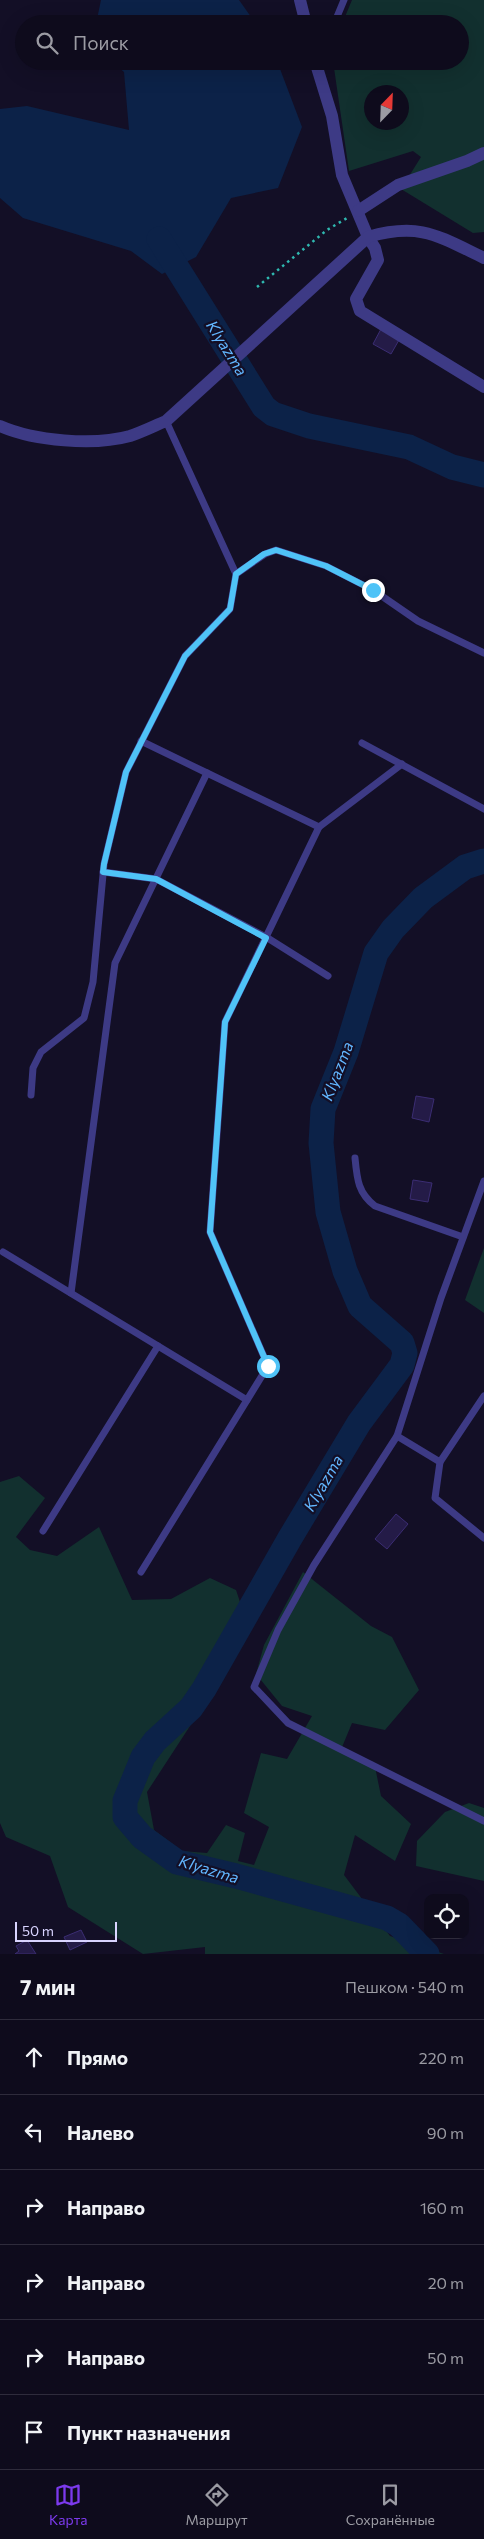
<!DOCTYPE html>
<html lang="ru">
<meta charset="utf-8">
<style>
body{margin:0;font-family:Commissioner,sans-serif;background:#171425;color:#f1f3f6}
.controls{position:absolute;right:15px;bottom:15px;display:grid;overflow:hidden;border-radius:10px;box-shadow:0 5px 20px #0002}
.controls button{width:45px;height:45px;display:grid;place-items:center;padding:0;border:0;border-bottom:1px solid #2e2b3b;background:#0e0b1c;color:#f1f3f6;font:25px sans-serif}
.compass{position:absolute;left:364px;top:85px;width:45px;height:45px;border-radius:50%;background:#0e0b1c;box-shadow:0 5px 20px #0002;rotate:23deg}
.scale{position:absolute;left:15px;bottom:12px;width:102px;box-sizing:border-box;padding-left:5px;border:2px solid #d9d4ff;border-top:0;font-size:14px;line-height:18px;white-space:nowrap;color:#d9d4ff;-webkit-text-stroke:4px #130f26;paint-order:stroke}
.stop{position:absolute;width:15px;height:15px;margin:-11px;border:4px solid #4fc3f7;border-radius:50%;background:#fff}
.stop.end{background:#4fc3f7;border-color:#fff;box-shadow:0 1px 5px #0008}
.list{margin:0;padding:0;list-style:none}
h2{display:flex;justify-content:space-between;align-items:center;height:65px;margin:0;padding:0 20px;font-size:21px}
h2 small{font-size:16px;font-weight:400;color:#9b9ba3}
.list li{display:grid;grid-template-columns:32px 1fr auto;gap:15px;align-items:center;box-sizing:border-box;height:75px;padding:0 20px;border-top:1px solid #2e2b3b}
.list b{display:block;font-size:19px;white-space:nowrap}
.list em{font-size:16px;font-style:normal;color:#9b9ba3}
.icon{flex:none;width:28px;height:28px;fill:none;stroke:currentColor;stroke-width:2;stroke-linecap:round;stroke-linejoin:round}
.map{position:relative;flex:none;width:484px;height:1954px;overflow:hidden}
.search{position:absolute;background:#0e0b1c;box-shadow:0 5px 20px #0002;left:15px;right:15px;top:15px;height:55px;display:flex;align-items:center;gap:12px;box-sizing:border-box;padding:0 18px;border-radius:28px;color:#9b9ba3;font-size:19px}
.sheet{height:515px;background:#0e0b1c}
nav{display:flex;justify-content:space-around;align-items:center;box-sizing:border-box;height:70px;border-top:1px solid #2e2b3b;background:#0e0b1c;font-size:14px;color:#9b9ba3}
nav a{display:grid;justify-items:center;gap:2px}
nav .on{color:#7c3aed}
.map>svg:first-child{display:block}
.green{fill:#12302f;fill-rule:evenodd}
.water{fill:#0c2248}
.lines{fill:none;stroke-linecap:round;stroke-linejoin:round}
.river{stroke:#0c2248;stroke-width:25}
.building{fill:#241b47;stroke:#3b2d73}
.path{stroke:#2fb8b0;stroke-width:2.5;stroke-dasharray:2.5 4;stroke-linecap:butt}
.service{stroke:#3d3a85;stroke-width:7}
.minor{stroke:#3d3a85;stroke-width:12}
.tertiary{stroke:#3d3a85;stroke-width:12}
.route{stroke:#4fc3f7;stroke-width:6}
.labels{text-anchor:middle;stroke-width:4.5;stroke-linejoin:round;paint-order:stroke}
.water-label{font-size:16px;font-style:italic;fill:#62b6ff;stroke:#130f26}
</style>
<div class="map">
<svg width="484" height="1954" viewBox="0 0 484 1954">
<rect width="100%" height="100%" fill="#130f26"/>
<g class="green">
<path d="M352 0H484V232L473 233 401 189 421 157 413 151 349 171 333 61H460V24H342ZM372 92H402V122H372Z"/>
<polygon points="484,1248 484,1313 465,1300"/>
<polygon points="19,1476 45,1498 16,1537 30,1550 57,1556 99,1527 132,1600 171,1599 210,1578 236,1590 240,1602 246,1640 147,1792 154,1830 182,1851 207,1853 226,1825 245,1833 238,1861 254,1865 269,1827 244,1813 261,1753 287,1759 312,1716 282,1706 256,1674 264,1645 303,1572 371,1626 392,1637 419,1690 385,1730 352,1723 340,1752 374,1762 381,1796 411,1824 395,1861 355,1835 344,1875 390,1936 444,1954 205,1954 205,1947 143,1954 68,1907 50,1856 6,1837 0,1823 0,1482"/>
<polygon points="469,1803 484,1808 484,1881 416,1866 417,1841 445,1812"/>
</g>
<g class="water">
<polygon points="101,0 239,0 256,24 96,24"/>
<polygon points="111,61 277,61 302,127 278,188 231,198 196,257 162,274 131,251 23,218 0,198 0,109 27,106 129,130 124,72"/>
</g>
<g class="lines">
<g class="river">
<polyline points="159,239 264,407 273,414 309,426 409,447 452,467 484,475"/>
<polyline points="427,1954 399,1925 387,1918 236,1876 177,1862 142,1837 125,1817 125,1801 143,1757 155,1741 191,1708 204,1689 290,1538 359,1423 402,1365 405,1353 402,1343 360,1306 345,1271 328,1212 321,1143 323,1109 346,1052 376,953 393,929 423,898 465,867 484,861"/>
</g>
</g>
<g class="building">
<polygon points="381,329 399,340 391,354 373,344"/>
<polygon points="416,1096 434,1099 429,1122 412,1118"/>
<polygon points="413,1180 432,1183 428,1202 410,1199"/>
<polygon points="396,1514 408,1524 387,1549 375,1539"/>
<polygon points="81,1930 87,1942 70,1950 64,1937"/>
<polygon points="27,1940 36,1954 15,1954 19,1951 16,1946"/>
</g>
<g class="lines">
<polyline class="path" points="257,287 327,230 347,218"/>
<g class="service">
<polyline points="334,24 344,0"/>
<polyline points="236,574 265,554 276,550 326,566 373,590 418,621 484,653"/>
<polyline points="141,741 207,773"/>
<polyline points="362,743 484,809"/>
<polyline points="103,872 156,879 266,937 328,976"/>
<polyline points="31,1095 33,1068 41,1052 84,1018 93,982 104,864 126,772 185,656 230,609 236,574 166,421"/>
<path d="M355 1158C357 1179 358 1193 375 1206L463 1237"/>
<polyline points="484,1181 441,1298 397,1436 440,1462 484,1396"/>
<polyline points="3,1252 247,1400"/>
<polyline points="71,1293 115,963 207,773 319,827"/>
<polyline points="397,1436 314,1565 278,1630 254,1687 288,1723 484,1821"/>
<polyline points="440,1462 435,1498 484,1538"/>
<polyline points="43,1531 158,1346"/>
<polyline points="141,1572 268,1366 210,1232 225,1022 319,827 402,764"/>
</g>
<g class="minor">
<polyline points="300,0 306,24"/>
<polyline points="315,61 332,116 342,175 368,237 375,248 378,260 356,299 360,311 484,387"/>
<polyline points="358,211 398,185 467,161 484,153"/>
</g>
<path class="tertiary" d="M0 426C34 441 94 446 130 436 142 432 154 426 166 421L368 237C420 222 438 236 484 258"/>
</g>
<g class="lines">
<polyline class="route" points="268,1366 210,1232 225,1022 266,938 156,879 103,872 104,864 126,772 185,656 230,609 236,574 264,554 276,550 326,566 373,590"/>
</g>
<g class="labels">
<g class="water-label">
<text transform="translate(227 348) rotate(58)" y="6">Klyazma</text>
<text transform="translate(337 1071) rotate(-69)" y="6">Klyazma</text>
<text transform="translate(323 1483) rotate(-60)" y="6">Klyazma</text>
<text transform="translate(209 1869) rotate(17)" y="6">Klyazma</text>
</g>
</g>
</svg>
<div class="controls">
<button><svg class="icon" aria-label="locate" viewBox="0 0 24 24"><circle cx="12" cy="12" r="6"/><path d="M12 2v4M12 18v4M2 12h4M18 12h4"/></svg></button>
</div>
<svg class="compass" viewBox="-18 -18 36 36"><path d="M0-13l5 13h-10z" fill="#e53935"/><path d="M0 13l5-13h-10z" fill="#9b9ba3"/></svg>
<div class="scale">50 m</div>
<div class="stop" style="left:268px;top:1366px"></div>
<div class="stop end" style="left:373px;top:590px"></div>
<div class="search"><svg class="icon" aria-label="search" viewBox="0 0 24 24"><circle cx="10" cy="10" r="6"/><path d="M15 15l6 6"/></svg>Поиск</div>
</div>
<section class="sheet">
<h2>7 мин<small>Пешком · 540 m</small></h2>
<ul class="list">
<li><svg class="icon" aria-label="ahead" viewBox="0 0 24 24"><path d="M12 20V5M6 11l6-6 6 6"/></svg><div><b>Прямо</b></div><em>220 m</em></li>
<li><svg class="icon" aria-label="left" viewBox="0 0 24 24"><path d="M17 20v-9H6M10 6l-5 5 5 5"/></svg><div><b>Налево</b></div><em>90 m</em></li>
<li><svg class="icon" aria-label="right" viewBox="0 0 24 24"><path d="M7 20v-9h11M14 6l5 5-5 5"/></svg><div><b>Направо</b></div><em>160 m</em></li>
<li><svg class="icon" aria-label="right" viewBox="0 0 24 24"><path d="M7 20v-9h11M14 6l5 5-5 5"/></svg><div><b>Направо</b></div><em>20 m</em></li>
<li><svg class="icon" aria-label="right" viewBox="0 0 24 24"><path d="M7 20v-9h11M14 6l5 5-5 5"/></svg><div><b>Направо</b></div><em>50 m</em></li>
<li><svg class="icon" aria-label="arrive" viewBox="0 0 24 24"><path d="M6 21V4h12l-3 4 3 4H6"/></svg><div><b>Пункт назначения</b></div></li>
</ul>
</section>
<nav>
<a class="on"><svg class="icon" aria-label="map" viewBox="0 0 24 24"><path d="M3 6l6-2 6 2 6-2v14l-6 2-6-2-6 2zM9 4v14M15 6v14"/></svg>Карта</a>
<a><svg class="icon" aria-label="directions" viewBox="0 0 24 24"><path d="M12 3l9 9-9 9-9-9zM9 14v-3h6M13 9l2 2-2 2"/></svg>Маршрут</a>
<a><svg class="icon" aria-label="saved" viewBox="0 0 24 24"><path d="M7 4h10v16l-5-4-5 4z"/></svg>Сохранённые</a>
</nav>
